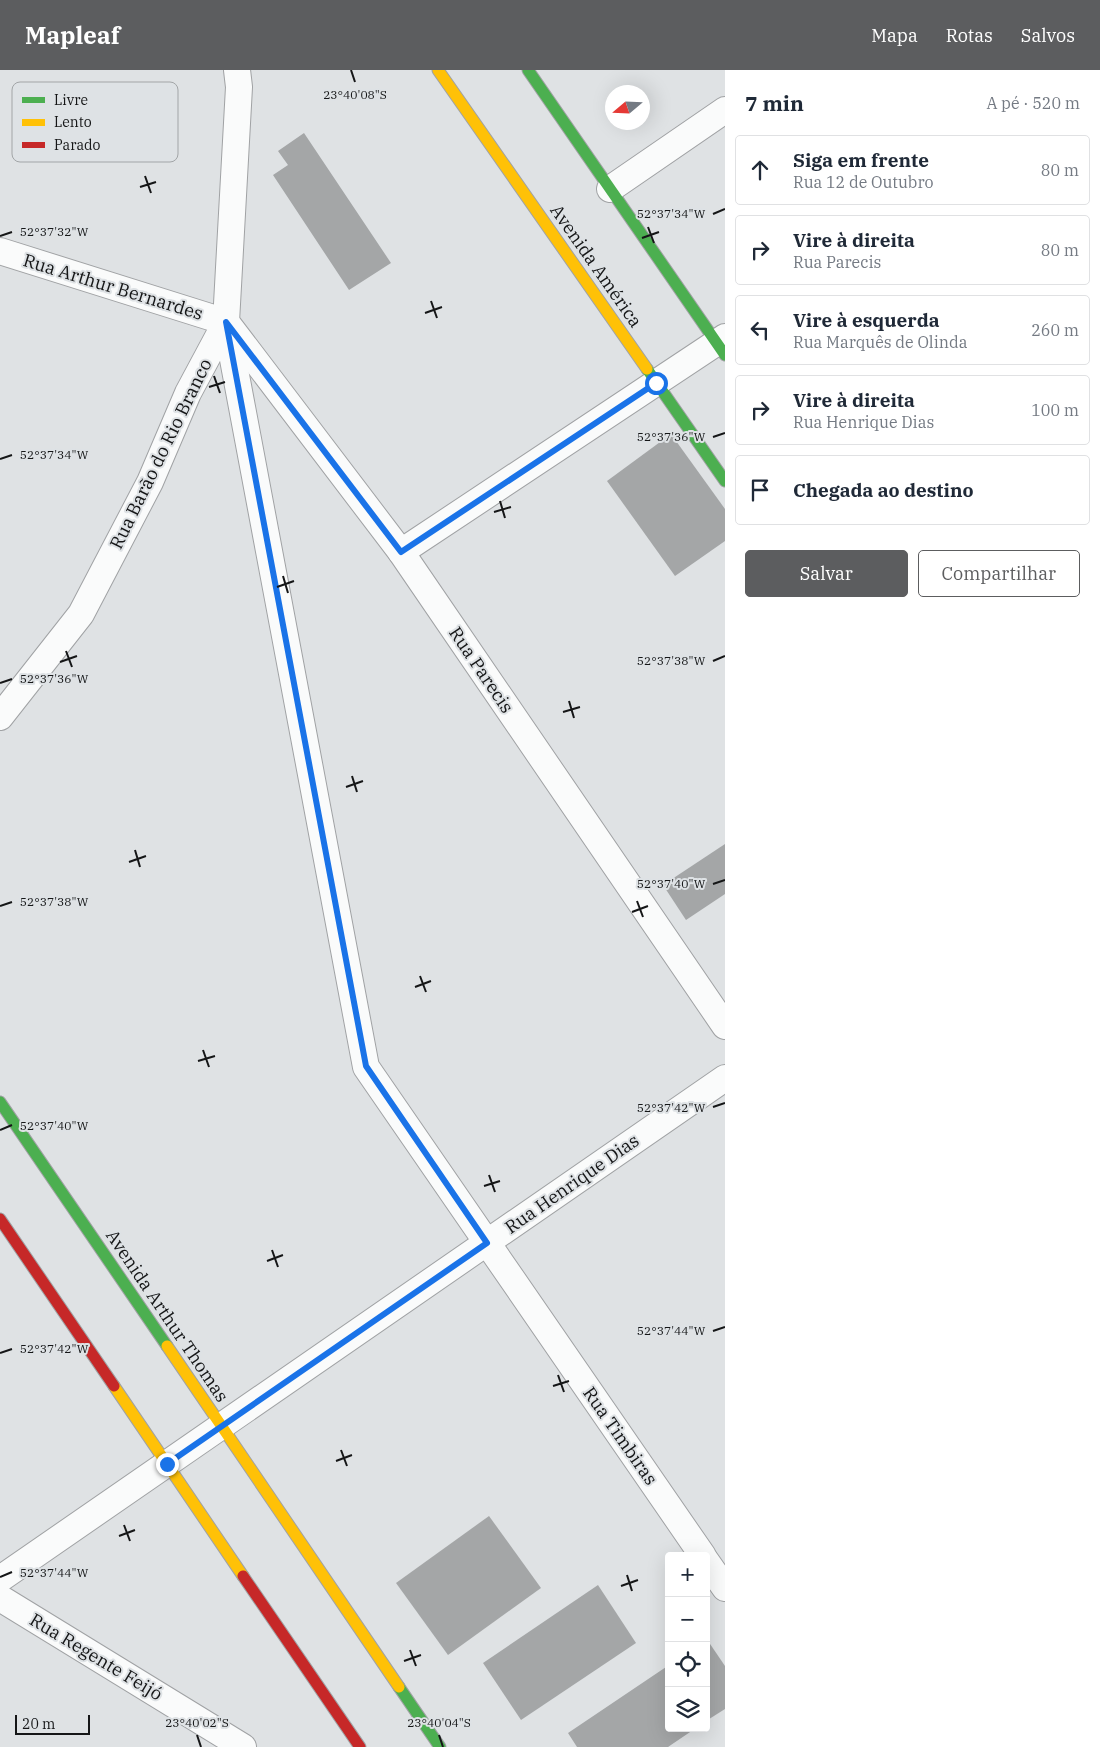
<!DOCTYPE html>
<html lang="pt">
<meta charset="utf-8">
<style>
body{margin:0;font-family:"IBM Plex Serif",serif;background:#f6f6f7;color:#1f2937}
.controls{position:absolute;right:15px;bottom:15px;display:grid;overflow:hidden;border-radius:5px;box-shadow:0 5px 20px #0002}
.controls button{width:45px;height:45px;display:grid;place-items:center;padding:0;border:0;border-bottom:1px solid #e0e1e3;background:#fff;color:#1f2937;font:25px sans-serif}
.compass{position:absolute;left:605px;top:15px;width:45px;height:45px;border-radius:50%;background:#fff;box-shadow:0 5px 20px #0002;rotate:251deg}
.scale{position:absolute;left:15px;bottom:12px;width:75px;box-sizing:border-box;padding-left:5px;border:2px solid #151617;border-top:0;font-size:14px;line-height:18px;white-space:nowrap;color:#151617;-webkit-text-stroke:4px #dee2e5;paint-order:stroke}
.stop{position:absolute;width:15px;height:15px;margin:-11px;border:4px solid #1a73e8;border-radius:50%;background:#fff}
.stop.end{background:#1a73e8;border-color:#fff;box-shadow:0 1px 5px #0008}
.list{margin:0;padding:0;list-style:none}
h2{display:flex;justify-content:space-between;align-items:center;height:65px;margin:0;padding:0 20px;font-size:21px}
h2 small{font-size:16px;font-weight:400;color:#747a83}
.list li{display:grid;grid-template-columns:32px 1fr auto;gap:15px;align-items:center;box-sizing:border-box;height:70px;margin:0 10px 10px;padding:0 10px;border:1px solid #e0e1e3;border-radius:5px}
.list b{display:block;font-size:19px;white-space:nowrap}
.list p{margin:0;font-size:16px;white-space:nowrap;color:#747a83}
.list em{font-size:16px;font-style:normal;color:#747a83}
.actions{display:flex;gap:10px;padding:15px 20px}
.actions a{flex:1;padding:11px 0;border:1px solid #5c5d5f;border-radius:5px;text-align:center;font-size:18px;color:#5c5d5f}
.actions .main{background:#5c5d5f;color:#fff}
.icon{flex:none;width:28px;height:28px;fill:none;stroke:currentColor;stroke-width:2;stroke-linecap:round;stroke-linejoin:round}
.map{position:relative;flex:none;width:725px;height:1677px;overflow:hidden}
header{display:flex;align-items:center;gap:30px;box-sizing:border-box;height:70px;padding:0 25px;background:#5c5d5f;color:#fff}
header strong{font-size:24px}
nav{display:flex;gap:28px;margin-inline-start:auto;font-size:18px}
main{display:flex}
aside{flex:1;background:#fff}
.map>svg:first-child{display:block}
.building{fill:#a4a6a7}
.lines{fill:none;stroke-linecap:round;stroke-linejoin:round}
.street-casing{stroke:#a0a2a4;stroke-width:28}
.fast-casing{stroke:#a0a2a4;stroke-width:13}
.slow-casing{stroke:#a0a2a4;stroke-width:13}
.jam-casing{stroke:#a0a2a4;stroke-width:13}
.street{stroke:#fafbfb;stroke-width:26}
.fast{stroke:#4caf50;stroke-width:11}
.slow{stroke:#ffc107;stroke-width:11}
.jam{stroke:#c62828;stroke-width:11}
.route{stroke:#1a73e8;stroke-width:6}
.ticks{fill:none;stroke:#151617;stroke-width:2}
.labels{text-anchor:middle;stroke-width:4;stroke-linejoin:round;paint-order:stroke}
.street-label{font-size:18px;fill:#151617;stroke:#dee2e5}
.key{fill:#dee2e5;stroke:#a2a5a7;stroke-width:1}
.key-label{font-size:14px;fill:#151617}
.ticks-label{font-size:12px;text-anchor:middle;fill:#151617;stroke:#dee2e5;stroke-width:4;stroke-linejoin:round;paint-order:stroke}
</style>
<header>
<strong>Mapleaf</strong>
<nav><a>Mapa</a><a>Rotas</a><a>Salvos</a></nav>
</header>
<main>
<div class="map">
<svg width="725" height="1677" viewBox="0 0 725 1677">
<rect width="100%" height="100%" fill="#dfe2e4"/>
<g class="building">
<polygon points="304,63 391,193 349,220 273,105 288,95 278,81"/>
<polygon points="671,364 725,439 725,471 675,506 607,411"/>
<polygon points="725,774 725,824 686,850 663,815"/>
<polygon points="489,1446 541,1518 448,1585 396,1513"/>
<polygon points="598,1515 636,1573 521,1650 483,1593"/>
<polygon points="706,1568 725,1596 725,1639 706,1651"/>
<polygon points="669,1595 669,1658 696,1658 668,1677 577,1677 568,1663"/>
</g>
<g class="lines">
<defs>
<g id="street">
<polyline points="610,119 725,40"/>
<polyline points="0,181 226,252"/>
<polyline points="226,252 366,997 703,1486"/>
<polyline points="230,257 401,482 725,956"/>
<polyline points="401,482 725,267"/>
<polyline points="0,647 81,544 150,412 188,323 226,252 239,17 237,0"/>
<polyline points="706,1491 725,1518"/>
<polyline points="0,1509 725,1008"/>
<polyline points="0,1528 243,1677"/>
</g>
<g id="fast">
<polyline points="528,0 725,285"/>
<polyline points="647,299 725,411"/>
<polyline points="0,1032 167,1276"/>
<polyline points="399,1617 440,1677"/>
</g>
<g id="slow">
<polyline points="438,0 647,299"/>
<polyline points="167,1276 399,1617"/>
<polyline points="114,1316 243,1506"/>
</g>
<g id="jam">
<polyline points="0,1149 114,1316"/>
<polyline points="243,1506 360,1677"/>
</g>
</defs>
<use href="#street" class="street-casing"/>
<use href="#fast" class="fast-casing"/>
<use href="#slow" class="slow-casing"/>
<use href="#jam" class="jam-casing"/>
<use href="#street" class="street"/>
<use href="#fast" class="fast"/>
<use href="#slow" class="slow"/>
<use href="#jam" class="jam"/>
</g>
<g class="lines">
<polyline class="route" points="167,1394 487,1173 366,996 226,252 401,482 656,313"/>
</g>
<path class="ticks" d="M351 0 355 12M145 106 151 123M140 117 156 112M713 144 725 139M648 157 654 173M0 166 12 162M642 168 659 162M431 231 437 248M425 243 442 237M214 306 220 323M209 317 225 312M713 367 725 363M0 389 12 385M500 431 505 448M494 442 511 437M283 506 288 523M277 517 294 511M66 581 72 597M713 591 725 586M60 592 77 586M0 613 12 609M569 631 574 648M563 642 580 637M352 706 357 722M346 717 363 711M135 780 140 797M129 792 146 786M713 814 725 810M637 831 643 847M0 836 12 832M632 842 648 836M420 906 426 922M415 917 431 911M203 980 209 997M198 991 215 986M713 1037 725 1033M0 1060 12 1055M489 1105 495 1122M484 1116 500 1111M272 1180 278 1197M267 1191 283 1185M713 1261 725 1257M0 1283 12 1279M558 1305 564 1322M553 1316 569 1311M341 1380 347 1396M336 1391 352 1385M124 1455 130 1471M119 1466 135 1460M627 1505 632 1521M0 1507 12 1502M621 1516 638 1510M410 1580 416 1596M404 1591 421 1585M197 1665 201 1677M439 1665 443 1677"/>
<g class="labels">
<g class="street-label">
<text transform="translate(596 196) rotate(55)" y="6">Avenida América</text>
<text transform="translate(113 217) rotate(17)" y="6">Rua Arthur Bernardes</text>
<text transform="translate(161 384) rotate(-64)" y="6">Rua Barão do Rio Branco</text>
<text transform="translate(481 600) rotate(56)" y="6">Rua Parecis</text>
<text transform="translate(572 1114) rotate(-35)" y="6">Rua Henrique Dias</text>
<text transform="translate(167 1246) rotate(56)" y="6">Avenida Arthur Thomas</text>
<text transform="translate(620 1366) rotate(55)" y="6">Rua Timbiras</text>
<text transform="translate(96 1587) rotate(31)" y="6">Rua Regente Feijó</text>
</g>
</g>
<rect x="12" y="12" width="166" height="80" rx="8" class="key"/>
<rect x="22" y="27" width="23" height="6" fill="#4caf50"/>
<rect x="22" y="49" width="23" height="7" fill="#ffc107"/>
<rect x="22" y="72" width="23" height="6" fill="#c62828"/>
<g class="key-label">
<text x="54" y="35">Livre</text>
<text x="54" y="57">Lento</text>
<text x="54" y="80">Parado</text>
</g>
<g class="ticks-label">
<text x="355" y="29">23°40'08"S</text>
<text x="671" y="148">52°37'34"W</text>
<text x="54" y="166">52°37'32"W</text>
<text x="671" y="371">52°37'36"W</text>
<text x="54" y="389">52°37'34"W</text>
<text x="671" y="595">52°37'38"W</text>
<text x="54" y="613">52°37'36"W</text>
<text x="671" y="818">52°37'40"W</text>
<text x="54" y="836">52°37'38"W</text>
<text x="671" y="1042">52°37'42"W</text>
<text x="54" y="1060">52°37'40"W</text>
<text x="671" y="1265">52°37'44"W</text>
<text x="54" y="1283">52°37'42"W</text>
<text x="54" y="1507">52°37'44"W</text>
<text x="197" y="1657">23°40'02"S</text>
<text x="439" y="1657">23°40'04"S</text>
</g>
</svg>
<div class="controls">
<button>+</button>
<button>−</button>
<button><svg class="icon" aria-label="locate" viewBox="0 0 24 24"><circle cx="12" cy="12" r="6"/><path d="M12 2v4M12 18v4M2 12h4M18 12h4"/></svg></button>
<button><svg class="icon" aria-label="layers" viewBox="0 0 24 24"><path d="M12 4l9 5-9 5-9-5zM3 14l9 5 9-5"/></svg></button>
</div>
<svg class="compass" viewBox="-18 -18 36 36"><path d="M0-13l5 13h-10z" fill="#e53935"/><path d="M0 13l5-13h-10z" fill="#747a83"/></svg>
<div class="scale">20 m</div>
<div class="stop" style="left:656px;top:313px"></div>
<div class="stop end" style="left:167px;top:1394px"></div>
</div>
<aside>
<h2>7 min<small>A pé · 520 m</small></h2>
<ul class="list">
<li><svg class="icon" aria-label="ahead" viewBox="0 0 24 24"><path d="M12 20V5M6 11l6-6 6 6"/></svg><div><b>Siga em frente</b><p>Rua 12 de Outubro</p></div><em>80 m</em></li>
<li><svg class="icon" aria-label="right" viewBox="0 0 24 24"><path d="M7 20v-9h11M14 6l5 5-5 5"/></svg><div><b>Vire à direita</b><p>Rua Parecis</p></div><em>80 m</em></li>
<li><svg class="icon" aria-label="left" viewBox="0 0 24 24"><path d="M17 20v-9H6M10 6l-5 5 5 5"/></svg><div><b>Vire à esquerda</b><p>Rua Marquês de Olinda</p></div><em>260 m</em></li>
<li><svg class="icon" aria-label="right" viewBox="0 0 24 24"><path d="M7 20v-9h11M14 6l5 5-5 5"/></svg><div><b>Vire à direita</b><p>Rua Henrique Dias</p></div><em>100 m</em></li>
<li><svg class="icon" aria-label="arrive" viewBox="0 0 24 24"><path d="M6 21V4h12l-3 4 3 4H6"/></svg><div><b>Chegada ao destino</b></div></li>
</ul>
<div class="actions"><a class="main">Salvar</a><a>Compartilhar</a></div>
</aside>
</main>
